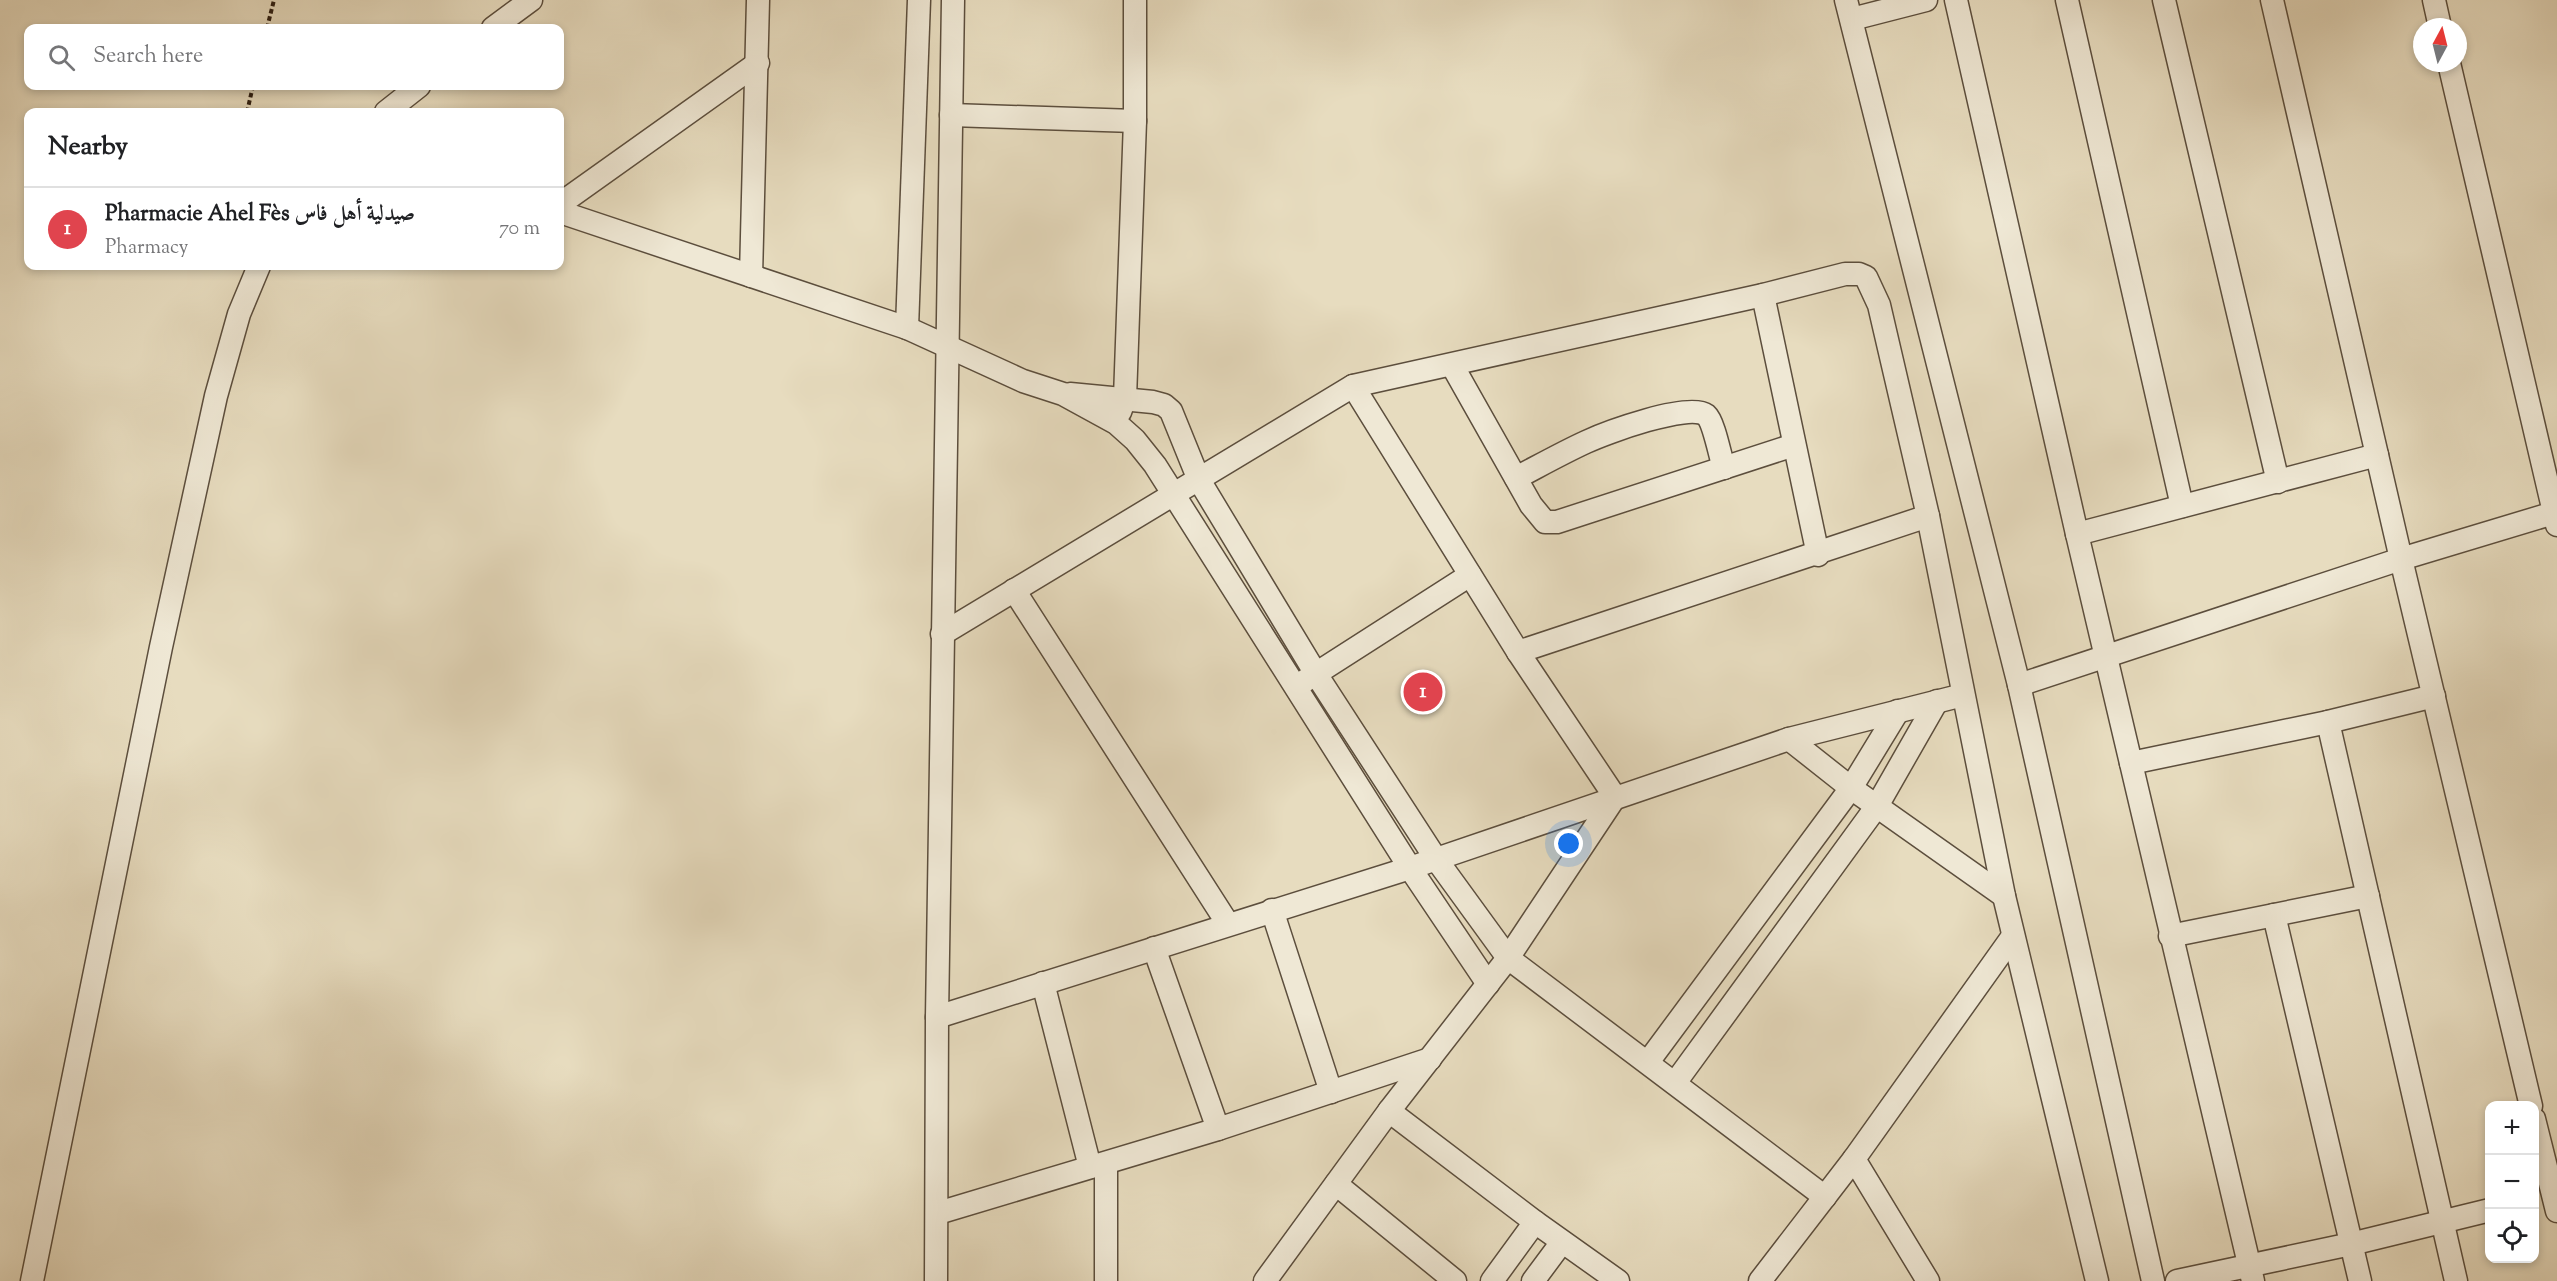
<!DOCTYPE html>
<meta charset="utf-8">
<style>
body{margin:0;font-family:"Sorts Mill Goudy",Amiri,serif;background:#f6f6f6;color:#202124}
.controls{position:absolute;right:18px;bottom:18px;display:grid;overflow:hidden;border-radius:12px;box-shadow:0 3px 9px #0003}
.controls button{width:54px;height:54px;display:grid;place-items:center;padding:0;border:0;border-bottom:2px solid #e0e0e0;background:#fff;color:#202124;font:30px sans-serif}
.compass{position:absolute;left:2413px;top:18px;width:54px;height:54px;border-radius:50%;background:#fff;box-shadow:0 3px 9px #0003;rotate:7deg}
.you{position:absolute;left:1569px;top:844px;width:21px;height:21px;margin:-15px;border:4px solid #fff;border-radius:50%;background:#1a73e8;box-shadow:0 0 0 9px #1a73e833}
.badge{display:grid;place-items:center;width:39px;height:39px;border-radius:50%;background:#8f2418;color:#fff;font-size:20px;font-weight:700}
.pin{position:absolute;translate:-50% -50%;border:3px solid #fff;box-shadow:0 2px 6px #0006}
.list{margin:0;padding:0;list-style:none}
h2{display:flex;justify-content:space-between;align-items:center;height:78px;margin:0;padding:0 24px;font-size:26px}
h2 small{font-size:20px;font-weight:400;color:#757577}
.list li{display:grid;grid-template-columns:39px 1fr auto;gap:18px;align-items:center;box-sizing:border-box;height:84px;padding:0 24px;border-top:2px solid #e0e0e0}
.list b{display:block;font-size:22px;white-space:nowrap}
.list p{margin:0;font-size:20px;white-space:nowrap;color:#757577}
.list em{font-size:20px;font-style:normal;color:#757577}
.icon{flex:none;width:33px;height:33px;fill:none;stroke:currentColor;stroke-width:2;stroke-linecap:round;stroke-linejoin:round}
.map{position:relative;flex:none;width:2557px;height:1281px;overflow:hidden}
.search{position:absolute;background:#fff;box-shadow:0 3px 9px #0003;left:24px;top:24px;width:540px;height:66px;display:flex;align-items:center;gap:15px;box-sizing:border-box;padding:0 21px;border-radius:12px;color:#757577;font-size:22px}
.panel{position:absolute;background:#fff;box-shadow:0 3px 9px #0003;left:24px;top:108px;width:540px;height:162px;border-radius:12px}
.map>svg:first-child{display:block}
.lines{fill:none;stroke-linecap:round;stroke-linejoin:round}
.minor-casing{stroke:#5c4e3d;stroke-width:25}
.path{stroke:#2d1e12;stroke-width:4;stroke-dasharray:4.5 3;stroke-linecap:butt}
.minor{stroke:#efe8d5;stroke-width:22}
</style>
<div class="map">
<svg width="2557" height="1281" viewBox="0 0 2557 1281">
<rect width="100%" height="100%" fill="#e7dcbf"/>
<filter id="stains"><feTurbulence type="fractalNoise" baseFrequency=".00333" numOctaves="4"/><feColorMatrix values="0 0 0 0 .2 0 0 0 0 .09 0 0 0 0 .02 0 0 0 .5 -.17"/></filter>
<radialGradient id="worn" r=".72"><stop offset=".6" stop-color="#630" stop-opacity="0"/><stop offset="1" stop-color="#630" stop-opacity=".3"/></radialGradient>
<g class="lines">
<defs>
<g id="minor">
<polyline points="1846,0 2019,685 2153,1281"/>
<polyline points="1956,0 2077,534 2253,1281"/>
<polyline points="2067,0 2182,506"/>
<polyline points="2164,0 2278,482"/>
<polyline points="2272,0 2401,559 2531,1106"/>
<polyline points="2434,0 2440,27"/>
<polyline points="1852,19 1926,0"/>
<polyline points="493,28 531,0"/>
<polyline points="2449,63 2557,525"/>
<polyline points="386,112 419,86"/>
<polyline points="951,115 1135,121"/>
<polyline points="560,204 758,63"/>
<polyline points="560,212 907,328 1023,381 1063,394 1116,423 1135,440 1155,465 1410,868 1488,984"/>
<polyline points="751,276 758,0"/>
<polyline points="1763,295 1818,555"/>
<polyline points="907,328 919,0"/>
<polyline points="1452,365 1531,505 1545,522 1557,522 1794,445"/>
<polyline points="1070,394 1153,402 1164,405 1171,411 1199,480 1316,674 1436,859 1508,958 1825,1197"/>
<polyline points="1120,412 1125,398 1135,121 1135,0"/>
<path d="M1516 478C1539 466 1562 453 1586 442 1605 433 1689 402 1706 415 1714 422 1720 456 1724 468"/>
<polyline points="2077,534 2377,455"/>
<polyline points="1014,590 1228,924"/>
<polyline points="942,634 1353,386 1763,295 1845,274 1859,274 1866,277 1879,305 1928,516 2004,896 2097,1281"/>
<polyline points="1518,652 1928,516"/>
<polyline points="1303,682 1470,575"/>
<polyline points="2019,685 2401,559 2557,512"/>
<polyline points="2328,722 2456,1281"/>
<polyline points="1789,739 1851,788 2004,896"/>
<polyline points="2131,763 2328,722 2434,696"/>
<polyline points="1272,910 1331,1092"/>
<polyline points="2274,915 2360,1281"/>
<polyline points="2170,936 2368,896"/>
<polyline points="1154,948 1218,1129"/>
<polyline points="1043,983 1090,1167"/>
<polyline points="937,1017 1410,868 1789,739 1963,695"/>
<polyline points="1648,1062 1851,788 1898,711"/>
<polyline points="1675,1083 1877,806 1937,701"/>
<polyline points="1389,1111 1535,1222 1618,1281"/>
<polyline points="2534,1119 2557,1211"/>
<polyline points="1854,1159 1928,1281"/>
<polyline points="1106,1164 1106,1281"/>
<polyline points="1336,1184 1455,1281"/>
<polyline points="938,1213 1218,1129 1430,1059"/>
<polyline points="32,1281 161,647 216,396 239,314 259,266"/>
<polyline points="936,1281 937,1017 953,0"/>
<polyline points="1265,1281 1389,1111 1508,958 1615,797 1518,652 1353,386"/>
<polyline points="1492,1281 1535,1222"/>
<polyline points="1533,1281 1562,1242"/>
<polyline points="1760,1281 1854,1159 2013,936"/>
<polyline points="2177,1281 2351,1244 2490,1210"/>
</g>
</defs>
<use href="#minor" class="minor-casing"/>
<g class="path">
<polyline points="267,28 274,0"/>
<polyline points="247,112 253,86"/>
</g>
<use href="#minor" class="minor"/>
</g>
<rect width="100%" height="100%" filter="url(#stains)"/>
<rect width="100%" height="100%" fill="url(#worn)"/>
</svg>
<div class="controls">
<button>+</button>
<button>−</button>
<button><svg class="icon" aria-label="locate" viewBox="0 0 24 24"><circle cx="12" cy="12" r="6"/><path d="M12 2v4M12 18v4M2 12h4M18 12h4"/></svg></button>
</div>
<svg class="compass" viewBox="-18 -18 36 36"><path d="M0-13l5 13h-10z" fill="#e53935"/><path d="M0 13l5-13h-10z" fill="#757577"/></svg>
<div class="you"></div>
<div class="pin badge" style="left:1423px;top:692px;background:#e0444e">1</div>
<div class="search"><svg class="icon" aria-label="search" viewBox="0 0 24 24"><circle cx="10" cy="10" r="6"/><path d="M15 15l6 6"/></svg>Search here</div>
<section class="panel">
<h2>Nearby<small></small></h2>
<ul class="list">
<li><span class="badge" style="background:#e0444e">1</span><div><b>Pharmacie Ahel Fès صيدلية أهل فاس</b><p>Pharmacy</p></div><em>70 m</em></li>
</ul>
</section>
</div>
